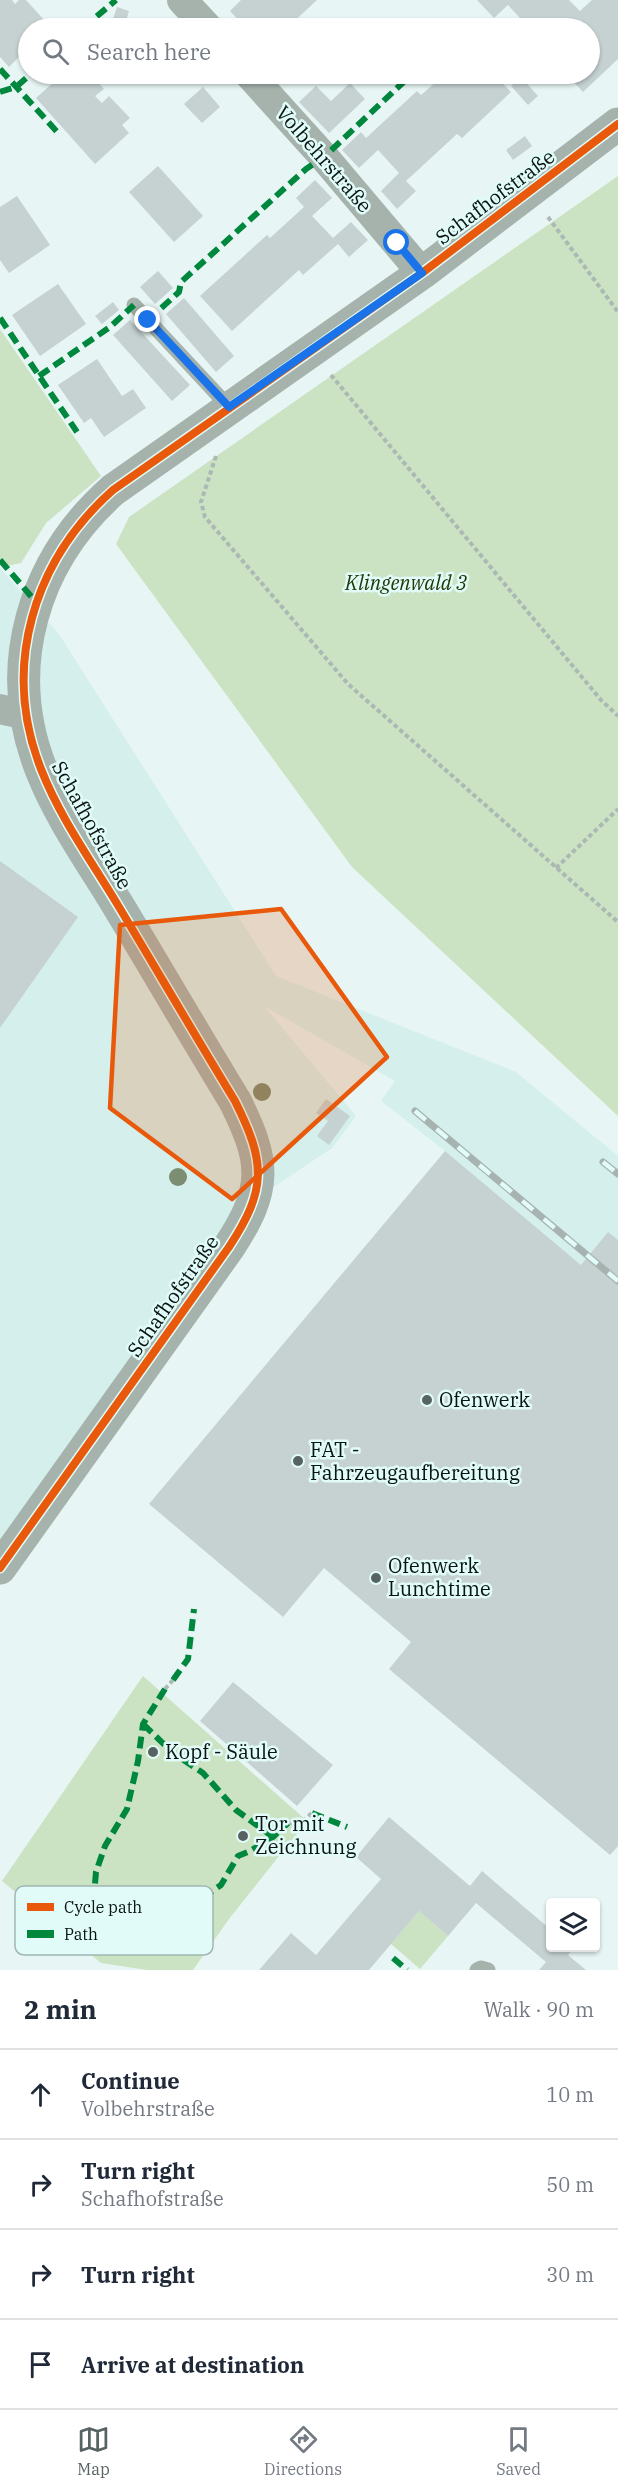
<!DOCTYPE html>
<meta charset="utf-8">
<style>
body{margin:0;font-family:"IBM Plex Serif",serif;background:#f2f2f3;color:#1f2937}
.controls{position:absolute;right:18px;bottom:18px;display:grid;overflow:hidden;border-radius:6px;box-shadow:0 2px 4px #0004}
.controls button{width:54px;height:54px;display:grid;place-items:center;padding:0;border:0;border-bottom:2px solid #e0e1e3;background:#fff;color:#1f2937;font:30px sans-serif}
.stop{position:absolute;width:18px;height:18px;margin:-14px;border:4px solid #1a73e8;border-radius:50%;background:#fff}
.stop.end{background:#1a73e8;border-color:#fff;box-shadow:0 2px 6px #0008}
.list{margin:0;padding:0;list-style:none}
h2{display:flex;justify-content:space-between;align-items:center;height:78px;margin:0;padding:0 24px;font-size:26px}
h2 small{font-size:20px;font-weight:400;color:#747a83}
.list li{display:grid;grid-template-columns:39px 1fr auto;gap:18px;align-items:center;box-sizing:border-box;height:90px;padding:0 24px;border-top:2px solid #e0e1e3}
.list b{display:block;font-size:22px;white-space:nowrap}
.list p{margin:0;font-size:20px;white-space:nowrap;color:#747a83}
.list em{font-size:20px;font-style:normal;color:#747a83}
.icon{flex:none;width:33px;height:33px;fill:none;stroke:currentColor;stroke-width:2;stroke-linecap:round;stroke-linejoin:round}
.map{position:relative;flex:none;width:618px;height:1970px;overflow:hidden}
.search{position:absolute;background:#fff;box-shadow:0 2px 4px #0004;left:18px;right:18px;top:18px;height:66px;display:flex;align-items:center;gap:15px;box-sizing:border-box;padding:0 21px;border-radius:33px;color:#747a83;font-size:22px}
.sheet{height:438px;background:#fff}
nav{display:flex;justify-content:space-around;align-items:center;box-sizing:border-box;height:84px;border-top:2px solid #e0e1e3;background:#fff;font-size:16px;color:#747a83}
nav a{display:grid;justify-items:center;gap:3px}
nav .on{color:#576362}
.map>svg:first-child{display:block}
.built{fill:#d5f0ec}
.green{fill:#cbe2c3}
.building{fill:#c6d2d2}
.lines{fill:none;stroke-linecap:round;stroke-linejoin:round}
.path{stroke:#acb8b4;stroke-width:4;stroke-dasharray:4.5 3;stroke-linecap:butt}
.service{stroke:#a6b3ad;stroke-width:15}
.minor{stroke:#a6b3ad;stroke-width:30}
.tertiary{stroke:#a6b3ad;stroke-width:33}
.rail-casing{stroke:#a7b3b0;stroke-width:7}
.rail{stroke:#e1fcf8;stroke-width:4.5;stroke-dasharray:14;stroke-linecap:butt}
.quiet{stroke:#00873e;stroke-width:6;stroke-dasharray:12 6;stroke-linecap:butt}
.cycleway-casing{stroke:#e1fcf8;stroke-width:11}
.cycleway{stroke:#e8590c;stroke-width:8}
.tree{fill:#7b8e72}
.route{stroke:#1a73e8;stroke-width:8}
.marked{fill:#e8590c;fill-opacity:0.2;stroke:#e8590c;stroke-width:4.5;stroke-linejoin:round}
.poi-dot{fill:#576362;stroke:#e1fcf8;stroke-width:2}
.labels{text-anchor:middle;stroke-width:5;stroke-linejoin:round;paint-order:stroke}
.street-label{font-size:20px;fill:#0a1413;stroke:#e1fcf8}
.park-label{font-size:20px;font-style:italic;fill:#223807;stroke:#e1fcf8}
.poi-label{font-size:20px;fill:#0a1413;stroke:#e1fcf8;text-anchor:start}
.key{fill:#e1fcf8;stroke:#a0b6b3;stroke-width:1.5}
.key-label{font-size:16px;fill:#0a1413}
</style>
<div class="map">
<svg width="618" height="1970" viewBox="0 0 618 1970">
<rect width="100%" height="100%" fill="#e7f6f4"/>
<polygon class="built" points="0,568 59,634 276,976 516,1072 618,1156 618,1296 445,1151 381,1101 395,1081 264,1006 356,1116 332,1148 243,1208 0,1551"/>
<g class="green">
<polygon points="618,176 618,1116 352,867 116,544 129,517"/>
<polygon points="0,329 101,476 46,523 21,563 2,567 0,564"/>
<polygon points="143,1676 307,1821 229,1919 193,1970 147,1970 101,1963 2,1881"/>
<polygon points="419,1911 448,1936 420,1969 391,1944"/>
</g>
<g class="building">
<polygon points="0,0 12,0 15,4 19,0 26,0 45,21 37,28 28,28 28,48 9,67 0,57"/>
<polygon points="241,0 317,0 287,28 246,28 230,11"/>
<polygon points="477,0 569,0 580,11 592,0 618,0 618,59 583,92 566,74 590,74 590,28 529,28 508,5 494,18"/>
<polygon points="117,7 129,11 126,21 138,25 137,28 110,28"/>
<polygon points="63,74 76,74 78,76 81,74 90,74 104,89 95,96 102,103 109,96 130,118 122,125 129,133 95,164 36,98"/>
<polygon points="445,74 494,74 511,92 462,138 457,134 406,181 416,191 397,209 381,191 399,173 378,150 359,168 342,150 361,132 366,138 417,91 421,95"/>
<polygon points="521,77 538,96 528,105 511,86"/>
<polygon points="350,83 365,99 329,133 299,102 316,86 331,101"/>
<polygon points="203,87 220,107 202,123 184,104"/>
<polygon points="525,136 532,146 513,160 506,150"/>
<polygon points="158,166 203,216 174,242 129,192"/>
<polygon points="315,180 332,198 312,216 333,238 351,222 368,240 349,257 338,244 303,275 299,270 232,331 200,296 267,235 270,238 304,207 296,198"/>
<polygon points="17,196 50,245 9,273 0,260 0,207"/>
<polygon points="158,271 173,288 155,304 140,287"/>
<polygon points="58,284 86,324 40,356 12,315"/>
<polygon points="184,298 234,356 216,372 166,314"/>
<polygon points="113,302 119,310 102,324 95,316"/>
<polygon points="130,320 190,385 172,401 113,335"/>
<polygon points="97,359 122,396 133,389 146,408 104,437 91,418 84,423 58,385"/>
<polygon points="0,861 78,917 0,1028"/>
<polygon points="326,1099 350,1116 329,1145 317,1136 328,1121 316,1113"/>
<polygon points="445,1151 581,1265 608,1232 618,1240 618,1846 610,1855 389,1669 411,1642 324,1568 283,1617 149,1504"/>
<polygon points="233,1682 333,1765 297,1806 200,1721"/>
<polygon points="389,1817 470,1886 482,1871 550,1929 550,1948 574,1948 568,1955 586,1970 539,1970 546,1962 476,1903 448,1936 419,1911 369,1970 259,1970 291,1933 316,1955 381,1879 356,1857"/>
</g>
<g class="lines">
<g class="path">
<polyline points="548,217 618,312"/>
<polyline points="331,375 601,700 618,716"/>
<polyline points="216,456 201,502 205,517 348,684 618,922"/>
<polyline points="556,868 618,809"/>
<polyline points="165,1689 173,1680"/>
<polyline points="288,1823 302,1822 312,1813"/>
<polyline points="34,1929 94,1895"/>
</g>
<g class="service">
<polyline points="134,305 229,407"/>
<polyline points="477,1970 481,1968 488,1970"/>
</g>
<g class="minor">
<polyline points="182,0 208,28"/>
<polyline points="249,74 324,157 422,273"/>
<polyline points="0,709 26,715"/>
</g>
<path class="tertiary" d="M0 1568 229 1247C267 1189 266 1163 235 1101 196 1037 158 972 119 907 92 862 60 818 41 769 1 667 33 561 113 490L422 273 618 124"/>
<defs>
<g id="rail">
<polyline points="415,1111 618,1281"/>
<polyline points="603,1162 618,1174"/>
</g>
</defs>
<use href="#rail" class="rail-casing"/>
<use href="#rail" class="rail"/>
<g class="quiet">
<polyline points="83,28 116,0"/>
<polyline points="0,69 60,135"/>
<polyline points="0,92 16,87 31,74"/>
<polyline points="0,318 77,432"/>
<polyline points="148,320 179,292 181,282 306,169 324,157 412,74"/>
<polyline points="39,376 110,327 134,305"/>
<polyline points="0,560 36,602"/>
<polyline points="173,1680 188,1659 194,1609"/>
<polyline points="165,1689 143,1724 138,1761 127,1809 105,1846 96,1872 94,1895 102,1919 121,1933 149,1926 189,1907 221,1885 238,1856 250,1851 273,1837 288,1823"/>
<polyline points="143,1724 173,1753 203,1773 236,1810 273,1837"/>
<polyline points="312,1813 347,1827"/>
<polyline points="393,1958 407,1970"/>
</g>
<defs>
<path id="cycleway" d="M0 1568 229 1247C267 1189 266 1163 235 1101 196 1037 158 972 119 907 92 862 60 818 41 769 1 667 33 561 113 490L422 273 618 124"/>
</defs>
<use href="#cycleway" class="cycleway-casing"/>
<use href="#cycleway" class="cycleway"/>
</g>
<g class="tree">
<circle cx="262" cy="1092" r="9"/>
<circle cx="178" cy="1177" r="9"/>
</g>
<g class="lines">
<polyline class="route" points="148,320 229,407 422,273 397,243"/>
</g>
<path class="marked" d="M281 909 387 1057 232 1199 110 1108 120 925Z"/>
<g class="poi-dot">
<circle cx="427" cy="1400" r="6"/>
<circle cx="298" cy="1461" r="6"/>
<circle cx="376" cy="1578" r="6"/>
<circle cx="153" cy="1752" r="6"/>
<circle cx="243" cy="1836" r="6"/>
</g>
<g class="labels">
<g class="street-label">
<text transform="translate(324 159) rotate(49)" y="7">Volbehrstraße</text>
<text transform="translate(495 197) rotate(-37)" y="7">Schafhofstraße</text>
<text transform="translate(92 825) rotate(61)" y="7">Schafhofstraße</text>
<text transform="translate(173 1296) rotate(-55)" y="7">Schafhofstraße</text>
</g>
<g class="park-label">
<text x="406" y="590">Klingenwald 3</text>
</g>
<g class="poi-label">
<text x="439" y="1407">Ofenwerk</text>
<text x="310" y="1457">FAT -<tspan x="310" dy="23">Fahrzeugaufbereitung</tspan></text>
<text x="388" y="1573">Ofenwerk<tspan x="388" dy="23">Lunchtime</tspan></text>
<text x="165" y="1759">Kopf - Säule</text>
<text x="255" y="1831">Tor mit<tspan x="255" dy="23">Zeichnung</tspan></text>
</g>
</g>
<rect x="15" y="1886" width="198" height="69" rx="9" class="key"/>
<rect x="27" y="1903" width="27" height="8" fill="#e8590c"/>
<rect x="27" y="1930" width="27" height="8" fill="#00873e"/>
<g class="key-label">
<text x="64" y="1913">Cycle path</text>
<text x="64" y="1940">Path</text>
</g>
</svg>
<div class="controls">
<button><svg class="icon" aria-label="layers" viewBox="0 0 24 24"><path d="M12 4l9 5-9 5-9-5zM3 14l9 5 9-5"/></svg></button>
</div>
<div class="stop" style="left:397px;top:243px"></div>
<div class="stop end" style="left:148px;top:320px"></div>
<div class="search"><svg class="icon" aria-label="search" viewBox="0 0 24 24"><circle cx="10" cy="10" r="6"/><path d="M15 15l6 6"/></svg>Search here</div>
</div>
<section class="sheet">
<h2>2 min<small>Walk · 90 m</small></h2>
<ul class="list">
<li><svg class="icon" aria-label="ahead" viewBox="0 0 24 24"><path d="M12 20V5M6 11l6-6 6 6"/></svg><div><b>Continue</b><p>Volbehrstraße</p></div><em>10 m</em></li>
<li><svg class="icon" aria-label="right" viewBox="0 0 24 24"><path d="M7 20v-9h11M14 6l5 5-5 5"/></svg><div><b>Turn right</b><p>Schafhofstraße</p></div><em>50 m</em></li>
<li><svg class="icon" aria-label="right" viewBox="0 0 24 24"><path d="M7 20v-9h11M14 6l5 5-5 5"/></svg><div><b>Turn right</b></div><em>30 m</em></li>
<li><svg class="icon" aria-label="arrive" viewBox="0 0 24 24"><path d="M6 21V4h12l-3 4 3 4H6"/></svg><div><b>Arrive at destination</b></div></li>
</ul>
</section>
<nav>
<a class="on"><svg class="icon" aria-label="map" viewBox="0 0 24 24"><path d="M3 6l6-2 6 2 6-2v14l-6 2-6-2-6 2zM9 4v14M15 6v14"/></svg>Map</a>
<a><svg class="icon" aria-label="directions" viewBox="0 0 24 24"><path d="M12 3l9 9-9 9-9-9zM9 14v-3h6M13 9l2 2-2 2"/></svg>Directions</a>
<a><svg class="icon" aria-label="saved" viewBox="0 0 24 24"><path d="M7 4h10v16l-5-4-5 4z"/></svg>Saved</a>
</nav>
